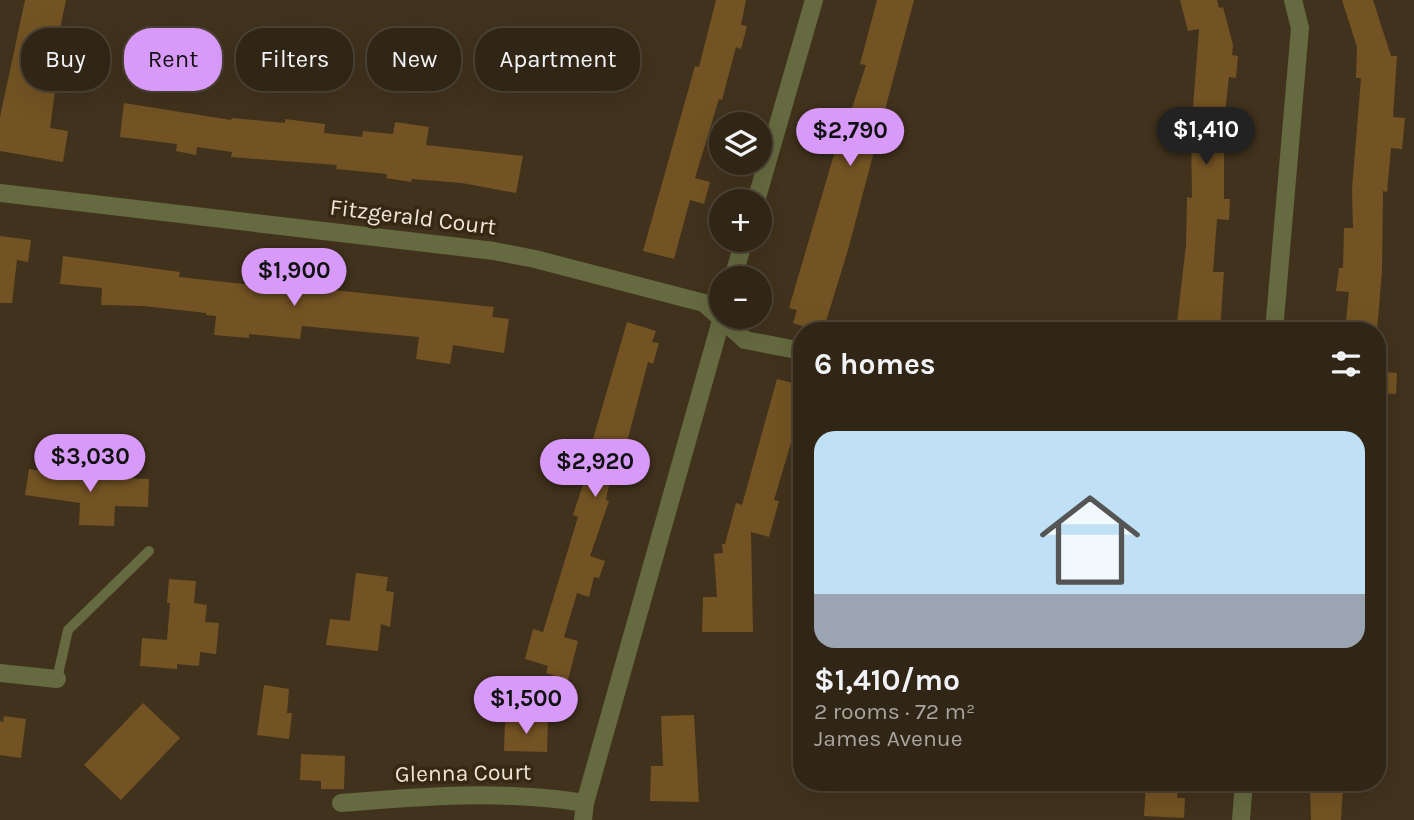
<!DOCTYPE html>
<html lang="en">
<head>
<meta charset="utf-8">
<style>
	body { margin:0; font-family:Karla,sans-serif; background:#3d3223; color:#f1f3f6; height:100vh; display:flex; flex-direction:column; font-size:26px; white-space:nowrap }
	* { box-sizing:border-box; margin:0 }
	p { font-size:23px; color:#a8a5a1 }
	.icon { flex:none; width:38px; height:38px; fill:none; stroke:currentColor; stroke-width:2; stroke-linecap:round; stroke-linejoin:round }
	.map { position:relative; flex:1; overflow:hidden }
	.panel { position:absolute; left:793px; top:322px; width:593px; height:469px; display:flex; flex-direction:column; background:#312616; border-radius:28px; box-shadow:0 7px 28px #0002,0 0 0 2px #4c4335 }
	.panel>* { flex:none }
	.top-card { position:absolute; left:21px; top:28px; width:665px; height:63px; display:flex; gap:14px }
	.buttons { position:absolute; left:709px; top:112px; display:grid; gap:14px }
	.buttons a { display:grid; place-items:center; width:63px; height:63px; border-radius:50%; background:#312616; box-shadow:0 7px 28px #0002,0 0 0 2px #4c4335; font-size:35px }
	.price { position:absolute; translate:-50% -60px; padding:0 16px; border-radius:24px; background:#d89af8; color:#111; font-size:23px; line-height:46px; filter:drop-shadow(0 2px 4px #0008) }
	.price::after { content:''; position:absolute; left:50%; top:42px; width:21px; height:16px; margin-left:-10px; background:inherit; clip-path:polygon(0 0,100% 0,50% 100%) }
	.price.active { background:#222; color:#fff }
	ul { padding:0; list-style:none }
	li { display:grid; align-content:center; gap:14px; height:371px; padding:0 21px }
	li+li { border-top:2px solid #4c4335 }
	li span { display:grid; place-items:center; height:217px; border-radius:21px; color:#555 }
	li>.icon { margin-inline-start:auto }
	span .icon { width:126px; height:126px; fill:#fffc; stroke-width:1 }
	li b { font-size:30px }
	h2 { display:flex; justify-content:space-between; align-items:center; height:84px; padding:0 21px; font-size:30px }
	.pill { padding:0 24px; border-radius:28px; background:#312616; box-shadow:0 7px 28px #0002,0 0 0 2px #4c4335; font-size:24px; line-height:63px }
	.pill.active { background:#d89af8; color:#111 }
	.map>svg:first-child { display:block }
	.building { fill:#735323 }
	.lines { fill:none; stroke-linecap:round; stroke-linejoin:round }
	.lane { stroke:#656a40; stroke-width:10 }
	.street { stroke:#656a40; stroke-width:18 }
	.labels { text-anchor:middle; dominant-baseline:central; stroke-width:7; stroke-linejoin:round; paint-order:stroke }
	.street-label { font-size:23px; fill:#eee5d8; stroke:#362813 }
</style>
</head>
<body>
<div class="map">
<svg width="1414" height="820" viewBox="0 0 1414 820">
	<rect width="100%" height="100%" fill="#41321d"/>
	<path class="building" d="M25,0h41l-10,48 9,1 -3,20 8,1 -3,22 -12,-1 -5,37 18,3 -5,31 -63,-11v-34z
		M716,0h30l-5,25 6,1 -6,23 -5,-2 -14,53 -3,-1 -24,79 15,4 -6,22 -14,-4 -16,59 -31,-8 52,-185 4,1z
		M877,0h37l-66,250 -25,81h-5l-25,-8 4,-13 -8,-2 48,-164 3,1 26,-80 -6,-1z
		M1180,0h37l2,8 4,-1 10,38 -1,10 6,1 -2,22 -7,-1 -5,45v77h6l-1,21 -12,-1 -4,53h11l-4,59h-44l10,-86 1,-48 5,1 -1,-64 8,-105 -11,2z
		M1342,0h31l18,56h6l-4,61 12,1 -3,31 -11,-1 -4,44 -4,-1 -1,80 -5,60h-32l4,-39 -13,-1 3,-23h4l1,-40h9l-1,-39 9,-111h-5l1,-31z
		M124,103l107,17 1,-2 53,5v-4l40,5 -1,9 38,4 1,-6 30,3 2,-12 34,5 -3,18 97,11 -7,37 -54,-10 -50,-4 -1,3 -25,-4 1,-4 -51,-5 1,-4 -106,-8 1,-5 -35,-5 -1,8 -20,-4 1,-7 -57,-7z
		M0,236l31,4 -3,22 -11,-2 -5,43h-12z
		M63,256l117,16 -1,5 104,11v-7l23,2 -1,4 189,20 -2,10 17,2 -5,34 -51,-8 -3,19 -34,-5 3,-22 -117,-11 -2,13 -51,-5v4l-35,-3 2,-19 -10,-1v-2l-63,-7 -42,-1 1,-17 -42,-4z
		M627,322l29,9 -4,11 7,1 -6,21 -5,-2 -25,95 -5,-1 -10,33 -2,11 3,1 -19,55 15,5 -6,17 -5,-1 -5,20 -12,-4 -13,44 14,4 -10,39 -22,-7 2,-7 -23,-7 8,-30 10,3 35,-115 -5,-2 19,-58 -4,-1z
		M1377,371l20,2 -1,21 -19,-1z
		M777,379l25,6v21l-28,94 5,1 -10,36 -18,-5 2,100h-51l1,-35h14l-3,-43 9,-1 -1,-9h3l11,-41 6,2z
		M29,469l24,4 -1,2 97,4 -1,28 -33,-1 -1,20 -35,-1 1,-22 -55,-8z
		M356,573l32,4 -2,14 8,1 -4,35 -9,-3 -3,27 -52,-6 4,-26 20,2z
		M169,579l27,2 -2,22 13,2 -2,17 14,1 -3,31 -16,-2 -1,14 -22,-2v5l-37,-3 2,-28 25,2 3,-37h-3z
		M264,685l25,4 -2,24h5l-3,26 -32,-4z
		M143,703l37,35 -59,62 -37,-35z
		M694,715l5,87 -49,-1 1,-35h12l-2,-50z
		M4,716l22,3 -5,39 -21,-3v-34l3,1z
		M505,721h43l-1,31 -43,-1z
		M301,754l44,2 -1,33h-23v-8l-21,-1z
		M1146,782l32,2 -1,14h8l-1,20 -40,-2z
		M1310,786l33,2 -2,32h-30z"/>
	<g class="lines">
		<path class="lane" d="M57,679l11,-49 81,-79"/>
		<path class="street" d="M0,193l494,58 41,8 169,44 41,37 57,11
			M756,201l58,-201
			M733,278l11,-38
			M1274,331l26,-303 -7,-28
			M0,673l57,6
			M341,803c84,-7 161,-13 244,0
			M583,820l2,-17 137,-486
			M1241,820l3,-38"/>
	</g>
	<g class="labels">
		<g class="street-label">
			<text transform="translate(413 217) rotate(7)">Fitzgerald Court</text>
			<text transform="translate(463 773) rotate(-1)">Glenna Court</text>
		</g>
	</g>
</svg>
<div class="buttons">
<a><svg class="icon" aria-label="layers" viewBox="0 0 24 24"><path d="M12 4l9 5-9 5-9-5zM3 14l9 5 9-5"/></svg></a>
<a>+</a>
<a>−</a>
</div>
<b class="price active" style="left:1206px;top:167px">$1,410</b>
<b class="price" style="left:850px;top:168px">$2,790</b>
<b class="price" style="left:294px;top:308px">$1,900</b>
<b class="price" style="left:90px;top:494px">$3,030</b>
<b class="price" style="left:595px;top:499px">$2,920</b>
<b class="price" style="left:526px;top:736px">$1,500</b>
<div class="top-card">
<a class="pill">Buy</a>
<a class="pill active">Rent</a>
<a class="pill">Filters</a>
<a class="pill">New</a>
<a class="pill">Apartment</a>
</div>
<section class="panel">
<h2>6 homes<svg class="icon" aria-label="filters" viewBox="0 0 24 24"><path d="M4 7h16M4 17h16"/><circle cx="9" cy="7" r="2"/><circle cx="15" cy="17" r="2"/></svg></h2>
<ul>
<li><span style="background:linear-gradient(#bfe0f5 75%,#9aa5b1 0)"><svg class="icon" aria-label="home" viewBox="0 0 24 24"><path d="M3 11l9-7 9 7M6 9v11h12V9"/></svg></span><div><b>$1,410/mo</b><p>2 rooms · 72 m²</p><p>James Avenue</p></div></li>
</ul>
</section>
</div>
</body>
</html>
